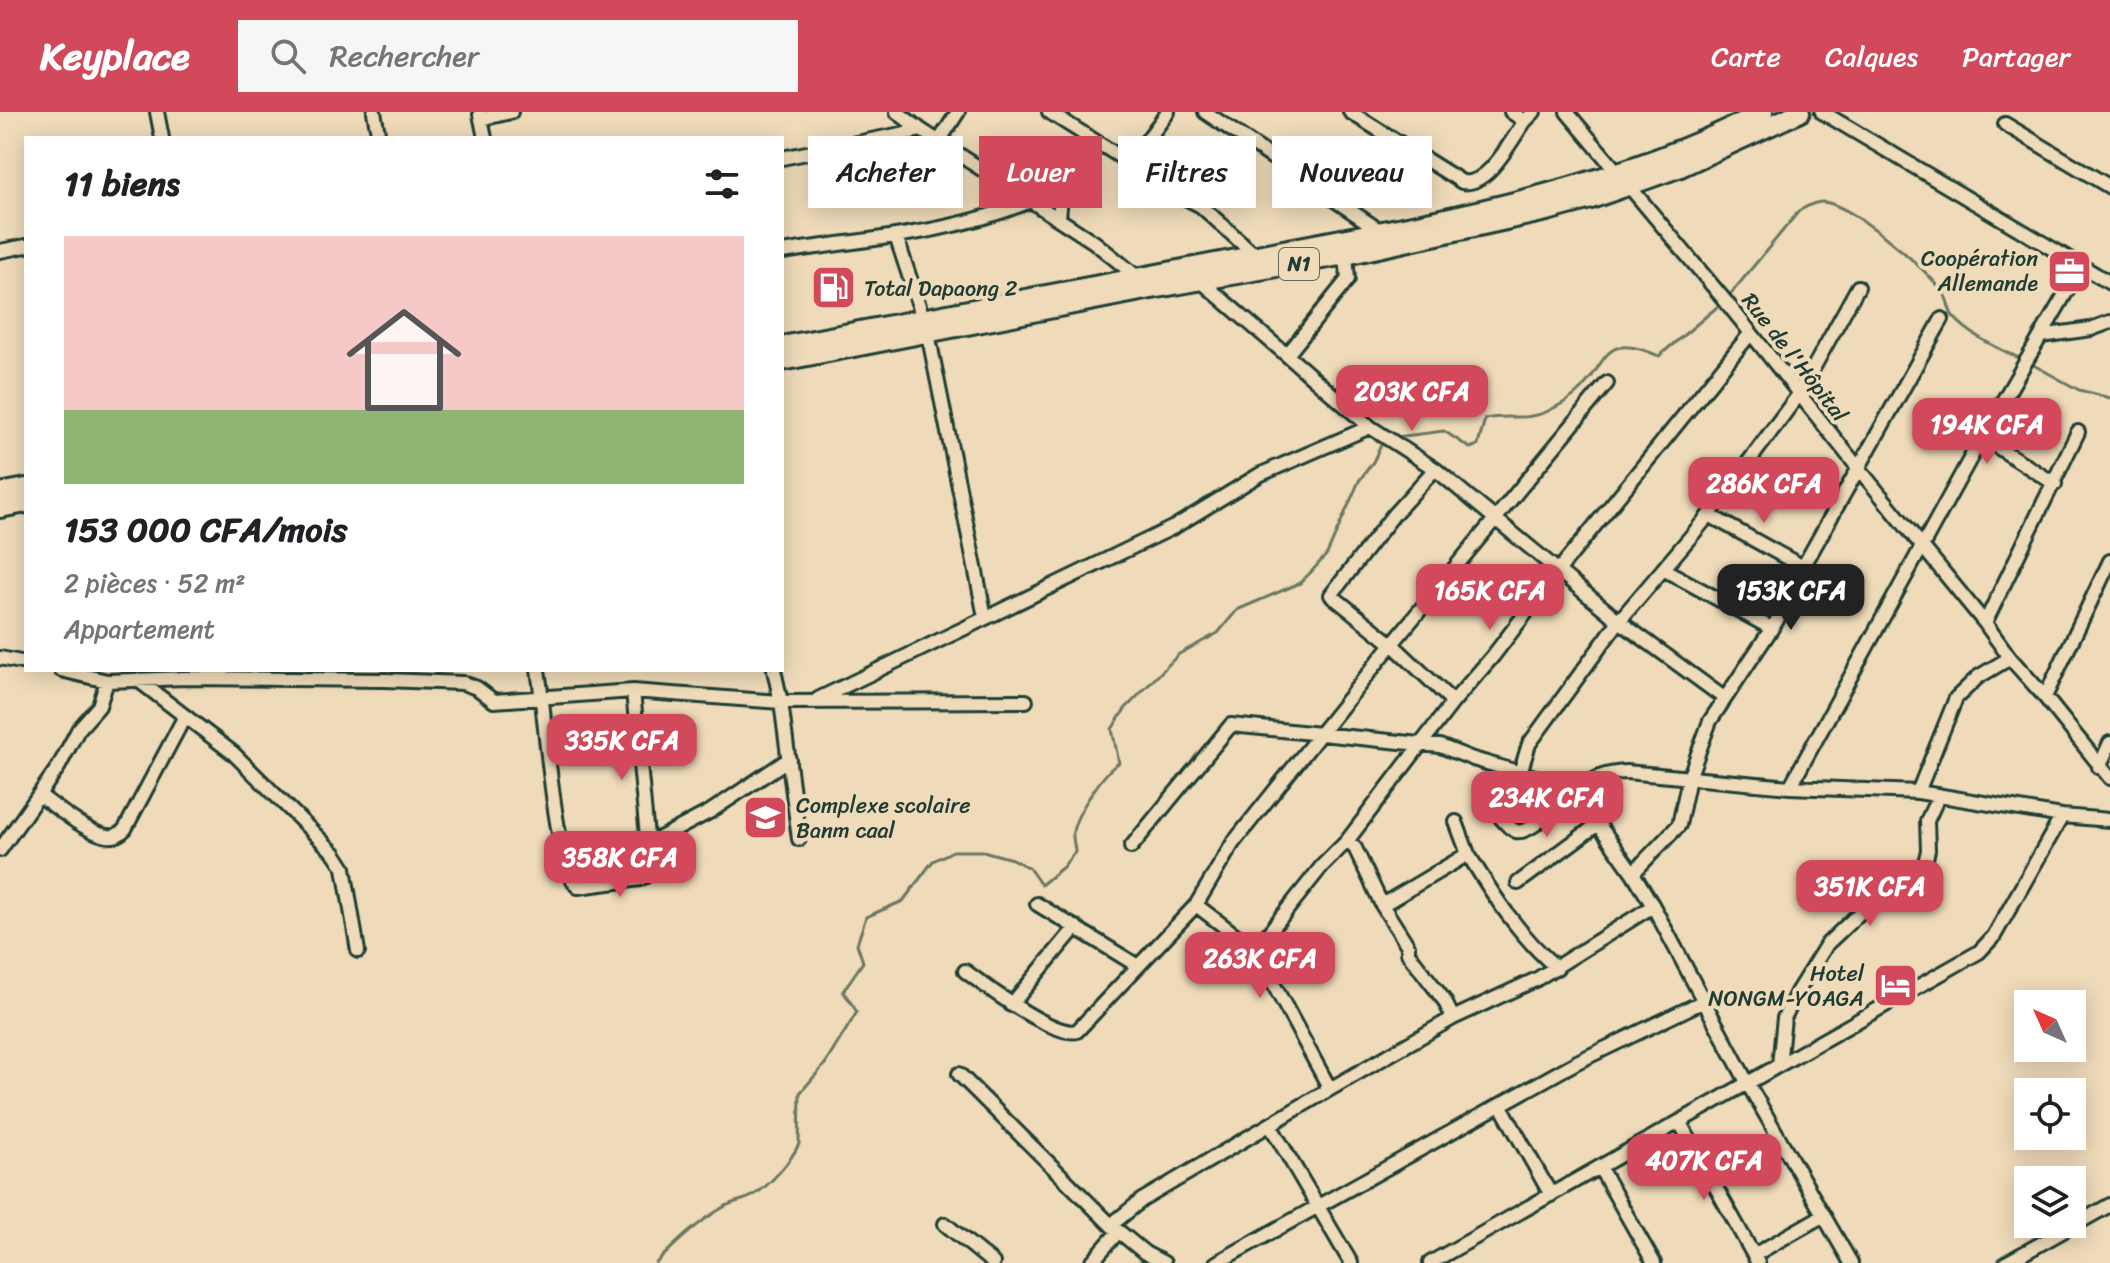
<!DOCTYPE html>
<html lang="fr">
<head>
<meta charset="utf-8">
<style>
	body { margin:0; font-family:Sriracha,sans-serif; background:#f6f6f6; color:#202124; height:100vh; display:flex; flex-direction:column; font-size:30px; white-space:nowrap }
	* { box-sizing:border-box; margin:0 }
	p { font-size:26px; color:#757577 }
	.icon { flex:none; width:44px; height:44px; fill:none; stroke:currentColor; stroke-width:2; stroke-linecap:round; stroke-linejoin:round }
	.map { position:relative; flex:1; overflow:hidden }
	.sheet { position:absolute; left:24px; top:24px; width:760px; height:536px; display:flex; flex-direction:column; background:#fff; border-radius:0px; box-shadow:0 4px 20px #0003 }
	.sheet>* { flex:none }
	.banner { position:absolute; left:808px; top:24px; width:760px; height:72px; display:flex; gap:16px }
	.needle { width:52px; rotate:315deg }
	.controls { position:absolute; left:2014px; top:878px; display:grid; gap:16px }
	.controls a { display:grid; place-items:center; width:72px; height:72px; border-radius:0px; background:#fff; box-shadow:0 4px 20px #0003; font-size:40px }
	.price { position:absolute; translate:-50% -68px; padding:0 18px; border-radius:16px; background:#d1495b; color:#fff; font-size:26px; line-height:52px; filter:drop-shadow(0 2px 4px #0008) }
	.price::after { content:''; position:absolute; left:50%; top:48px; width:24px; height:18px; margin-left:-12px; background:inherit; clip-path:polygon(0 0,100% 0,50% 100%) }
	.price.selected { background:#222; color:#fff }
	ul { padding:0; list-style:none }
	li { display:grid; align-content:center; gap:16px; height:424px; padding:0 40px }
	li span { display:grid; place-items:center; height:248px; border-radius:0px; color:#555 }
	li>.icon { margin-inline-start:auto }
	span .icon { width:144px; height:144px; fill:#fffc; stroke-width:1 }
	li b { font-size:34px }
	h2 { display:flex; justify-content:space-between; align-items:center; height:96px; padding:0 40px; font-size:34px }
	.chip { padding:0 28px; border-radius:0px; background:#fff; box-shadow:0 4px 20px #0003; font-size:28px; line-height:72px }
	.chip.selected { background:#d1495b; color:#fff }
	header { display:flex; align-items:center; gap:48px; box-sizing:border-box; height:112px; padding:0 40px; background:#d1495b; color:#fff }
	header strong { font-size:38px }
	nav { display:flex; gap:44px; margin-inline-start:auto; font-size:28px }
	.search { width:560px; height:72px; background:#f6f6f6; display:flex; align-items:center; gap:20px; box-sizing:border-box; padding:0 28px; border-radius:0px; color:#757577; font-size:30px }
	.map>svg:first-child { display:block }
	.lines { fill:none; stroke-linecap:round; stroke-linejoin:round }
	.stream { stroke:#6b7764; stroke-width:3 }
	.minor-casing { stroke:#1f3d34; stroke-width:18 }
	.highway-casing { stroke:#1f3d34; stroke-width:24 }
	.minor { stroke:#efdbb9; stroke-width:12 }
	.highway { stroke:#efdbb9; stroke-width:18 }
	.labels { text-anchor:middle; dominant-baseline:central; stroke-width:8; stroke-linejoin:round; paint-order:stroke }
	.shield { fill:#efdbb9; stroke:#5d6c5c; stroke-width:2 }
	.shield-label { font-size:20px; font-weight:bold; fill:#1f3d34 }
	.poi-label { font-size:22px; fill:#1f3d34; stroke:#efdbb9; text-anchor:end }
	.street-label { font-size:22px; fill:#1f3d34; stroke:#efdbb9 }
</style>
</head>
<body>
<header>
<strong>Keyplace</strong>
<div class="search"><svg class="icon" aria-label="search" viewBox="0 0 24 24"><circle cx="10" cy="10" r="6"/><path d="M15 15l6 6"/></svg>Rechercher</div>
<nav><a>Carte</a><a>Calques</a><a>Partager</a></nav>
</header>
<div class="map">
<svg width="2110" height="1151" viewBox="0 0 2110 1151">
	<rect width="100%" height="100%" fill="#efdbb9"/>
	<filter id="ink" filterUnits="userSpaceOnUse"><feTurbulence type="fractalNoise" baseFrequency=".0125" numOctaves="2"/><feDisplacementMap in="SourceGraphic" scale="16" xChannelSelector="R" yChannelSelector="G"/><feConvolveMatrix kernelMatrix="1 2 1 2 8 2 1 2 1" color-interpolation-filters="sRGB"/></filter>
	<g filter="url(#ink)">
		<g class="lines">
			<path class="stream" d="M1729,184l70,-85c7,-4 14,-9 23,-9 27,0 107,68 122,92 5,7 4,16 9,22 17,20 45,32 68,43
				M2028,250l51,28 31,8
				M1396,325l48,-6 26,17 8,-3 7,-26c20,-5 41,2 61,-7 10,-5 23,-11 31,-19 33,-30 23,-63 82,-37l64,-54
				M656,1151c20,-20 43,-42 68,-56 9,-6 21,-6 30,-12 16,-10 37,-34 45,-51l1,-51 25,-29 32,-52 -14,-21 20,-29 -6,-18 9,-27 37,-16 30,-40 20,-10h30l29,8 17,9 12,17 22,-18 12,-15c0,-6 -3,-14 -2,-20 2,-17 32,-62 46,-69l-7,-34 13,-20 54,-55 39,-21 19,-23 63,-27 12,-12 15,-17 32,-73 14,-19 11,-23"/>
			<defs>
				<path id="minor" d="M157,0l5,26
					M374,0l5,26
					M897,0l24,18 173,112 47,38
					M1049,0l81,51 30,22 41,21 54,49
					M1205,0l177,120
					M1350,0l112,70c26,5 49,-42 63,-61
					M1511,0l14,9 9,-9
					M1567,0l160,191 132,166 126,154 25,35 35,39 65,81
					M1822,0l288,171
					M480,2l5,24
					M481,7l30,-7
					M2005,12l105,63
					M939,29l19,-29
					M782,46l139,-28
					M1130,51l38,-51
					M1020,83l43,-26 24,-32
					M1059,107l4,-50
					M896,124l32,97 57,284
					M0,139l26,-5
					M782,140c83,-13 170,-18 248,-51
					M1202,170l168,145 65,42 184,152 105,77
					M2041,224l50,-7 19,-7
					M1287,243l61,-76 -2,-24
					M1982,325l73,47
					M1435,357l-41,45 -63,81 61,49 61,58
					M1709,403l94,52
					M1663,457l108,59
					M1985,511l93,-191
					M0,546l26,5
					M61,558l46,11 78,-3 200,2 78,3 14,5 17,13 139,-10 148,11 245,-1
					M538,558c7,39 16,198 40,217l62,-8 7,-4 3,-7 -17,-177
					M774,558l7,32 18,137
					M138,568l95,73 102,101 9,14 14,83
					M2045,585l65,-136
					M818,587l356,-172 85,-52 111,-48
					M2099,655l11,-24
					M1520,661l9,-29 90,-123 90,-106 90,-121 59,-107
					M1790,675l192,-350 100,-172
					M1918,680l38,-94 22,-21 32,-19
					M1577,682l56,79 20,33 95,178 103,179
					M39,683c16,11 56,45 75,41 4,-1 8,-4 11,-7l60,-113
					M1501,706c4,5 9,11 15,13 14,4 43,-27 51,-37
					M1347,729l8,7 27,57 26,41v7l36,47 9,18
					M647,733l64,-34 78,-52
					M1131,735l100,-122 209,21 33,13 65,19 29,16h10c14,-16 28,-21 49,-22l164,15 128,5 144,24 48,4
					M0,738l59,-84 19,-36 21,-24 8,-25
					M1468,742c25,41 52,83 89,114
					M1633,761l46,-48 10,-47 21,-57 66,-99 27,-55 139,-248
					M1518,771l80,-59
					M1037,792l101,62
					M1196,793l59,45 75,139
					M1382,793l86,-51 -12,-32
					M1255,838l67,-84 25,-25 106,-139 40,-46 65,-85 192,-237
					M965,859c20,15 90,67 112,60l119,-126 37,-62 159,-199 215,-261
					M1011,893l65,-78
					M1779,953l5,-47 13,-26 30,-48 39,-37 59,-44 3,-13 -1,-29 12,-26
					M959,962l152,151 34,28 19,10
					M1501,994l50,89
					M1680,1011l78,140
					M1270,1013l81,138
					M1600,1056l54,95
					M945,1112l48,39
					M1111,1113l31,-25 188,-111 123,-71 84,-39 116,-73
					M1754,1143l70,-40
					M1091,1151l27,-31
					M1216,1151l361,-201 127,-61
					M1430,1151l549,-311 15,-16 68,-120
					M2006,1151l104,-58"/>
				<path id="highway" d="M782,234c157,-31 313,-60 470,-90 173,-33 353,-62 511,-144
					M782,249l364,-71 200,-35 201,-44 44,-12 87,-31 122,-56
					M0,381l26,-5
					M0,396l26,-5"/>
			</defs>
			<use href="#minor" class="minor-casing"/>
			<use href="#highway" class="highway-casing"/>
			<use href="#minor" class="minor"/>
			<use href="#highway" class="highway"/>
		</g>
	</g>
	<defs>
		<symbol id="office-square" viewBox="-11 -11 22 22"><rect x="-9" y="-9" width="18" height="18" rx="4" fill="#d1495b" stroke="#efdbb9"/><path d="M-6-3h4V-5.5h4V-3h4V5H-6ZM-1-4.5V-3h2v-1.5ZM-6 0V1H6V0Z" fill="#fff"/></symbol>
		<symbol id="fuel-square" viewBox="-11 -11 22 22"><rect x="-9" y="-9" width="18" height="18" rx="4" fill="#d1495b" stroke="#efdbb9"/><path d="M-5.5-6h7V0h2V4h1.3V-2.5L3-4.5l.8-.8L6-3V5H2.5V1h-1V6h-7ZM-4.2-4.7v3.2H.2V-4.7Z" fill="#fff"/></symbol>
		<symbol id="school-square" viewBox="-11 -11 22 22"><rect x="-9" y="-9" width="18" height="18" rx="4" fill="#d1495b" stroke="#efdbb9"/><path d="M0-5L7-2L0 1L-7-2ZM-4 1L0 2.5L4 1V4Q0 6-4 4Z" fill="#fff"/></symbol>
		<symbol id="hotel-square" viewBox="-11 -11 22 22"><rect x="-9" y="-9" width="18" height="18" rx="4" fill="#d1495b" stroke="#efdbb9"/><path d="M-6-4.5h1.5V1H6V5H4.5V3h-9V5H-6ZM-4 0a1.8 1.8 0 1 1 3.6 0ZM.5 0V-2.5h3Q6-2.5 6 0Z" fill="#fff"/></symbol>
	</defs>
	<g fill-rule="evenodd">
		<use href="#office-square" x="2044" y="134" width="51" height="51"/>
		<use href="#fuel-square" x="808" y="150" width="51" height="51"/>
		<use href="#school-square" x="740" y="680" width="51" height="51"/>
		<use href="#hotel-square" x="1870" y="848" width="51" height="51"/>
	</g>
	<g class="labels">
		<rect class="shield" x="1279" y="136" width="40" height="32" rx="6"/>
		<g class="shield-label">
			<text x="1299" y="152">N1</text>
		</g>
		<g class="poi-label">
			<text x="2038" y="146">Coopération<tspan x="2038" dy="25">Allemande</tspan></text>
			<text x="864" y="176" text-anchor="start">Total Dapaong 2</text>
			<text x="796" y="693" text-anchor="start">Complexe scolaire<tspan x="796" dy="25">Banm caal</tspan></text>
			<text x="1864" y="861">Hotel<tspan x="1864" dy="25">NONGM-YOAGA</tspan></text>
		</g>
		<g class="street-label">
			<text transform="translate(1795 245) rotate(52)">Rue de l'Hôpital</text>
		</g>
	</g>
</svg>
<div class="controls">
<a><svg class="needle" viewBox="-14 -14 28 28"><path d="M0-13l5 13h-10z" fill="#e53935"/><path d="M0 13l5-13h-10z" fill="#757577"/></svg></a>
<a><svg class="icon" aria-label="locate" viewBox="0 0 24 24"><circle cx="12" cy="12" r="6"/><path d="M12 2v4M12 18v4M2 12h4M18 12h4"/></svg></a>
<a><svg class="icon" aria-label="layers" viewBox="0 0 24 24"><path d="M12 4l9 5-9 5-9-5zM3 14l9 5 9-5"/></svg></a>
</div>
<b class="price" style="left:1412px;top:321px">203K CFA</b>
<b class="price" style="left:1987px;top:354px">194K CFA</b>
<b class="price" style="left:1764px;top:413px">286K CFA</b>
<b class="price" style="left:1490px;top:520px">165K CFA</b>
<b class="price selected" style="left:1791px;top:520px">153K CFA</b>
<b class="price" style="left:622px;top:670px">335K CFA</b>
<b class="price" style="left:1547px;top:727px">234K CFA</b>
<b class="price" style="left:620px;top:787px">358K CFA</b>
<b class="price" style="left:1870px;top:816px">351K CFA</b>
<b class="price" style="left:1260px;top:888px">263K CFA</b>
<b class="price" style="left:1704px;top:1090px">407K CFA</b>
<div class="banner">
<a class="chip">Acheter</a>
<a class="chip selected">Louer</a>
<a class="chip">Filtres</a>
<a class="chip">Nouveau</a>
</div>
<section class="sheet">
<h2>11 biens<svg class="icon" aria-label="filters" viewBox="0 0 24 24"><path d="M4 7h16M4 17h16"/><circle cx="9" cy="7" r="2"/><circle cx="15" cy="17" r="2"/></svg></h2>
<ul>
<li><span style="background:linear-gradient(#f6c9c9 70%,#8fb573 0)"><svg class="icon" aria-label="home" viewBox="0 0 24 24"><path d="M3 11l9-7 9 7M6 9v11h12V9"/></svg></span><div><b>153 000 CFA/mois</b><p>2 pièces · 52 m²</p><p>Appartement</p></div></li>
</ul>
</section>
</div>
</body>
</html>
